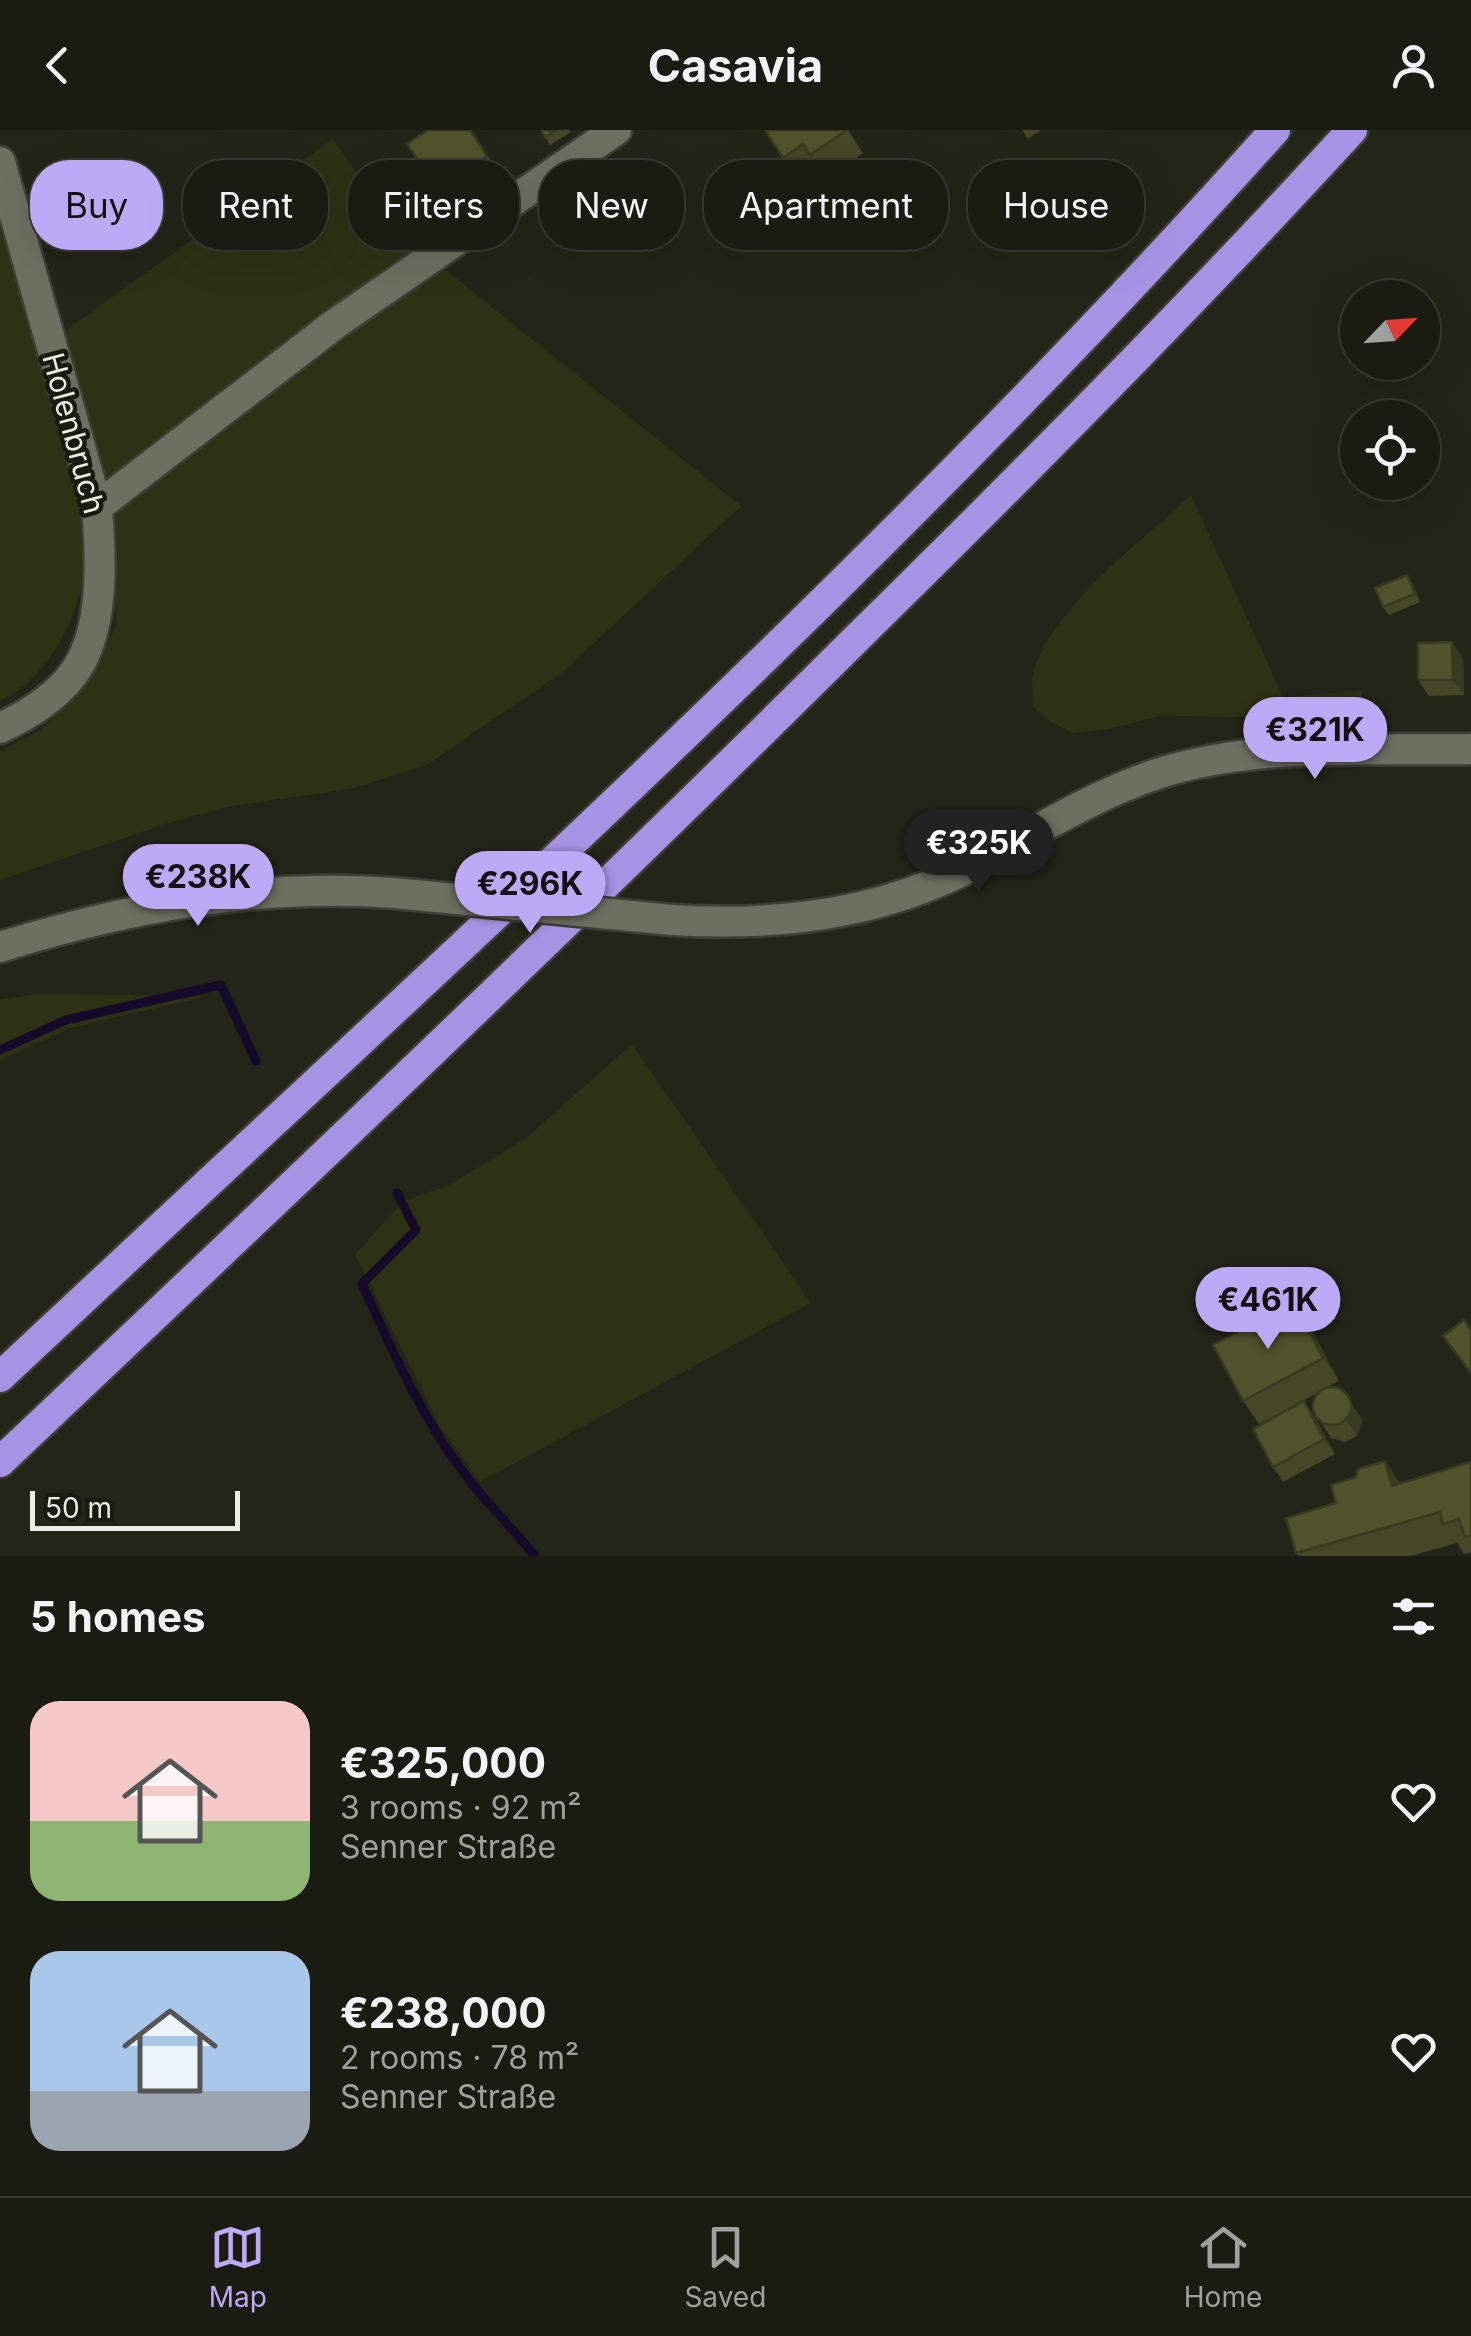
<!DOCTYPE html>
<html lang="en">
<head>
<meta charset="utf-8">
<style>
	body { margin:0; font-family:Inter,sans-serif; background:#272920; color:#f1f3f6; height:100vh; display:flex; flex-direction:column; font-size:38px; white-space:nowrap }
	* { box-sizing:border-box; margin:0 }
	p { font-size:32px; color:#9fa19f }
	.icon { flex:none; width:55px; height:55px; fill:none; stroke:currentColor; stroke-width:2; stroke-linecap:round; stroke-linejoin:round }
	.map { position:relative; height:1426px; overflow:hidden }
	.side { display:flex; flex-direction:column; background:#1a1c12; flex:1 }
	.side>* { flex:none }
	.banner { position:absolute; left:30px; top:30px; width:1412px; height:90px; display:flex; gap:20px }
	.needle { width:65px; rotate:65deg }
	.tools { position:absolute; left:1340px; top:150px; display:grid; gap:20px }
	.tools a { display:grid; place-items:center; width:100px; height:100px; border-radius:50%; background:#1a1c12; box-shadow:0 10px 40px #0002,0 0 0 2px #383a32; font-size:50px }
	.scale { position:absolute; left:30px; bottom:25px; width:210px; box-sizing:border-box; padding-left:10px; border:5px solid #ecede5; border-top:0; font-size:28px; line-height:35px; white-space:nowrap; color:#ecede5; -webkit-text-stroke:8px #191b0f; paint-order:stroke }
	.price { position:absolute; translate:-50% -85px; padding:0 22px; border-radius:35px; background:#bbaaf6; color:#111; font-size:32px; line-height:65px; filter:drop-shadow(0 2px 5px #0008) }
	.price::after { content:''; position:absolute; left:50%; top:60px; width:30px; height:22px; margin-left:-15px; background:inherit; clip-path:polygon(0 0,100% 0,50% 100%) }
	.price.current { background:#222; color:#fff }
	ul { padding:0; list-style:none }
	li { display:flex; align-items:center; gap:30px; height:250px; padding:0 30px }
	li span { display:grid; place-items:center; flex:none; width:280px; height:200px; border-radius:30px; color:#555 }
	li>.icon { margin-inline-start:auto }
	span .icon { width:120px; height:120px; fill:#fffc; stroke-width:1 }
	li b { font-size:42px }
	h2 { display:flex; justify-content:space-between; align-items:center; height:120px; padding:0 30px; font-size:42px }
	.pill { padding:0 35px; border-radius:40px; background:#1a1c12; box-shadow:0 10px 40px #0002,0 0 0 2px #383a32; font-size:35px; line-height:90px }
	.pill.current { background:#bbaaf6; color:#111 }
	header { display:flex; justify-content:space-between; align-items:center; height:130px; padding:0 30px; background:#1a1c12; font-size:45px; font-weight:700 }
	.tab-bar { display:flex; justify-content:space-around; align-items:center; height:140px; border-top:2px solid #383a32; background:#1a1c12; font-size:28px; color:#9fa19f }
	.tab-bar a { display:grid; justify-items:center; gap:5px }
	.tab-bar .current { color:#bbaaf6 }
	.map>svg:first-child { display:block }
	.green { fill:#2e3214 }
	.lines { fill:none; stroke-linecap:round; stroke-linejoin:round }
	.stream { stroke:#140a29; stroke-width:9 }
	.minor-casing { stroke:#3d3f36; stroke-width:35 }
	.highway-casing { stroke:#3d3f36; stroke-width:35 }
	.minor { stroke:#6d7061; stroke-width:30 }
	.highway { stroke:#a693e3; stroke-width:30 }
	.minor-bridge-casing { stroke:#3d3f36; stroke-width:35; stroke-linecap:butt }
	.minor-bridge { stroke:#6d7061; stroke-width:30 }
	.wall { fill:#444826 }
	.shaded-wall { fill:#373b1f }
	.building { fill:#4f542c; stroke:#373b1f; stroke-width:2.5 }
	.labels { text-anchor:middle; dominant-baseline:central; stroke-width:9; stroke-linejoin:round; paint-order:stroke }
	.street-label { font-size:30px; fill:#ecede5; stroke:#191b0f }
</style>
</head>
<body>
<header><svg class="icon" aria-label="back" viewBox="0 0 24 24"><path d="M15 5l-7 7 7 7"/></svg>Casavia<svg class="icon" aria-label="person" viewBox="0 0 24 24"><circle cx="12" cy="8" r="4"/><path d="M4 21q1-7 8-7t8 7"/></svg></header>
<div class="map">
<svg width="1471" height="1426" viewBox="0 0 1471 1426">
	<rect width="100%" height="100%" fill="#232518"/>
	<path class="green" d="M333,9l84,122 -311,230 -44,-158z
		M0,74c27,98 64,206 79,306 3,16 9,37 7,53 -7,52 -36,115 -86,138z
		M438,134l303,242 -177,165 -137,94 -77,24 -112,16 -67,17 -171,58v-129l39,-20 49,-48 28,-57 -7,-120z
		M1191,365l92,202 79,-6 -1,27 -200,-2 -53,13 -36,4 -21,-11 -18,-15c0,-10 -2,-22 0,-31 11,-61 113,-139 158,-181z
		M36,864l172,2 -138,32 -70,32v-60z
		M632,914l179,259 -331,179 -41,-57 -84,-171 49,-53 45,-16 75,-45z"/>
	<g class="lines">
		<path class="stream" d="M0,920l66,-30 155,-35 35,76
			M397,1063l19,37 -54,54c31,68 61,137 107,196 21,26 45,50 66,76"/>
		<defs>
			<path id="minor" d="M0,32l97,345c4,50 8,123 -23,166 -18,24 -48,43 -74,55
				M97,377l238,-183 281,-194
				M672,790c100,6 199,-4 290,-49 66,-34 127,-75 198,-98 99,-31 209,-22 311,-24
				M0,817c130,-40 258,-64 394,-54"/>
			<path id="highway" d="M0,1247c433,-406 879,-804 1275,-1247
				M0,1332c287,-271 573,-542 853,-820 170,-167 338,-336 499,-512"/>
		</defs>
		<use href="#minor" class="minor-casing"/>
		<use href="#highway" class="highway-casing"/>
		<use href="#minor" class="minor"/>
		<use href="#highway" class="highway"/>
		<defs>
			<path id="minor-bridge" d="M394,763l278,27"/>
		</defs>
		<use href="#minor-bridge" class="minor-bridge-casing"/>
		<use href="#minor-bridge" class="minor-bridge"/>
	</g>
	<path class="wall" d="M470,0l28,41 -48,37 -11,-16z
		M541,0h29l1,2 -21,13z
		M765,0h83l15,23 -37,25 -7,-11 -20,14z
		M1022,0h19l-13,9z
		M1407,445l6,8 7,19 -31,13 -6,-8z
		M1463,528l1,37 -35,1 -11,-16z
		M1293,1172l16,23 30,56 -17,9 41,30 -6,16 -12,6 -14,-4 -10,-16 -2,-30 -60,32 -16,-23z
		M1315,1287l20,37 -52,28 -10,-15z
		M1385,1331l15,22 71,-21v90l-7,2 -7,-11 -46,13h-112l-3,-3 60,-76z"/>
	<path class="shaded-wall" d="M1407,445l6,8 7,19 -5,-8z
		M1452,512l11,16 1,37 -11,-15z
		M1293,1172l16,23 30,56 -16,-23z
		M1342,1259l21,31 -6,16 -11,-16z
		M1304,1271l11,16 20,37 -11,-15z
		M1385,1331l21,31 -14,-6z"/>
	<path class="building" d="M428,0h42l17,26 -48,36 -32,-48z
		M541,0h15l-11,7z
		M765,0h82l-37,25 -7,-11 -20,14z
		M1407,445l8,19 -32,13 -8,-19z
		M1452,512l1,38h-35v-37z
		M1293,1172l30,56 -80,43 -30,-56z
		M1464,1190l7,10v43l-28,-37z
		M1313 1276a19 19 0 1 1 38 0a19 19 0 1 1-38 0Z
		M1304,1271l20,38 -51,28 -20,-38z
		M1385,1331l7,25 79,-24v73l-6,2 -6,-18 -16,5 -3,-12 -144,41 -10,-35 50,-15 -5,-18 25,-8 2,-8z"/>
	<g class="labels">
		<g class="street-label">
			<text transform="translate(74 303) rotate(75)">Holenbruch</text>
		</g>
	</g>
</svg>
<div class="tools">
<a><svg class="needle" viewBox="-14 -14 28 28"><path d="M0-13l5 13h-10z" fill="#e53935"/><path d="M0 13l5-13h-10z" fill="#9fa19f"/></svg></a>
<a><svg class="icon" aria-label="locate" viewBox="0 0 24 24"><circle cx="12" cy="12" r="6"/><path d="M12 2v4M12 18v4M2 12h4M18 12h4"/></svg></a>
</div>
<div class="scale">50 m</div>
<b class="price" style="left:1315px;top:652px">€321K</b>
<b class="price current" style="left:979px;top:765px">€325K</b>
<b class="price" style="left:198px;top:799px">€238K</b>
<b class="price" style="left:530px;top:806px">€296K</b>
<b class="price" style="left:1268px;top:1222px">€461K</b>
<div class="banner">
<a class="pill current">Buy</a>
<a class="pill">Rent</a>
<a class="pill">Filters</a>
<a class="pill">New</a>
<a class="pill">Apartment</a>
<a class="pill">House</a>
</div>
</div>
<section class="side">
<h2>5 homes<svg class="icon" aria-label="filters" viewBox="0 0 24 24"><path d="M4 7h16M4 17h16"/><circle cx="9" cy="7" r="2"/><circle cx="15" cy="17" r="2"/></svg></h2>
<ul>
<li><span style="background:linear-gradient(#f6c9c9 60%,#8fb573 0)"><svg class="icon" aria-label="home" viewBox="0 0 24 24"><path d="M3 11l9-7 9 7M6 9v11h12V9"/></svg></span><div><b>€325,000</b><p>3 rooms · 92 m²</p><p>Senner Straße</p></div><svg class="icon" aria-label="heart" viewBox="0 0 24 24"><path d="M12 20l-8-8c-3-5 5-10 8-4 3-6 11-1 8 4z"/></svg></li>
<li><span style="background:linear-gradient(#a9c7e8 70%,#9aa5b1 0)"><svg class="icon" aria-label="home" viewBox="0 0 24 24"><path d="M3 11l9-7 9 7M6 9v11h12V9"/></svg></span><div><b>€238,000</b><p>2 rooms · 78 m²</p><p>Senner Straße</p></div><svg class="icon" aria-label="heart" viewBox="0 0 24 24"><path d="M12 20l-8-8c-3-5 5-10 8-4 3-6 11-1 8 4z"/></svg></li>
</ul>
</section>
<nav class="tab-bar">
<a class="current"><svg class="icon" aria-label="map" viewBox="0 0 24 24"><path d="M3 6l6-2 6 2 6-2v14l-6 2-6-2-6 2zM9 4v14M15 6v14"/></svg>Map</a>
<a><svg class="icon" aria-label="saved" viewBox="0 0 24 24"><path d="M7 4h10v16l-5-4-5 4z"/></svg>Saved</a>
<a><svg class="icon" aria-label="home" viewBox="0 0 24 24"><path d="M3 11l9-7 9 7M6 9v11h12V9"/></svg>Home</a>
</nav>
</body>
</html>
